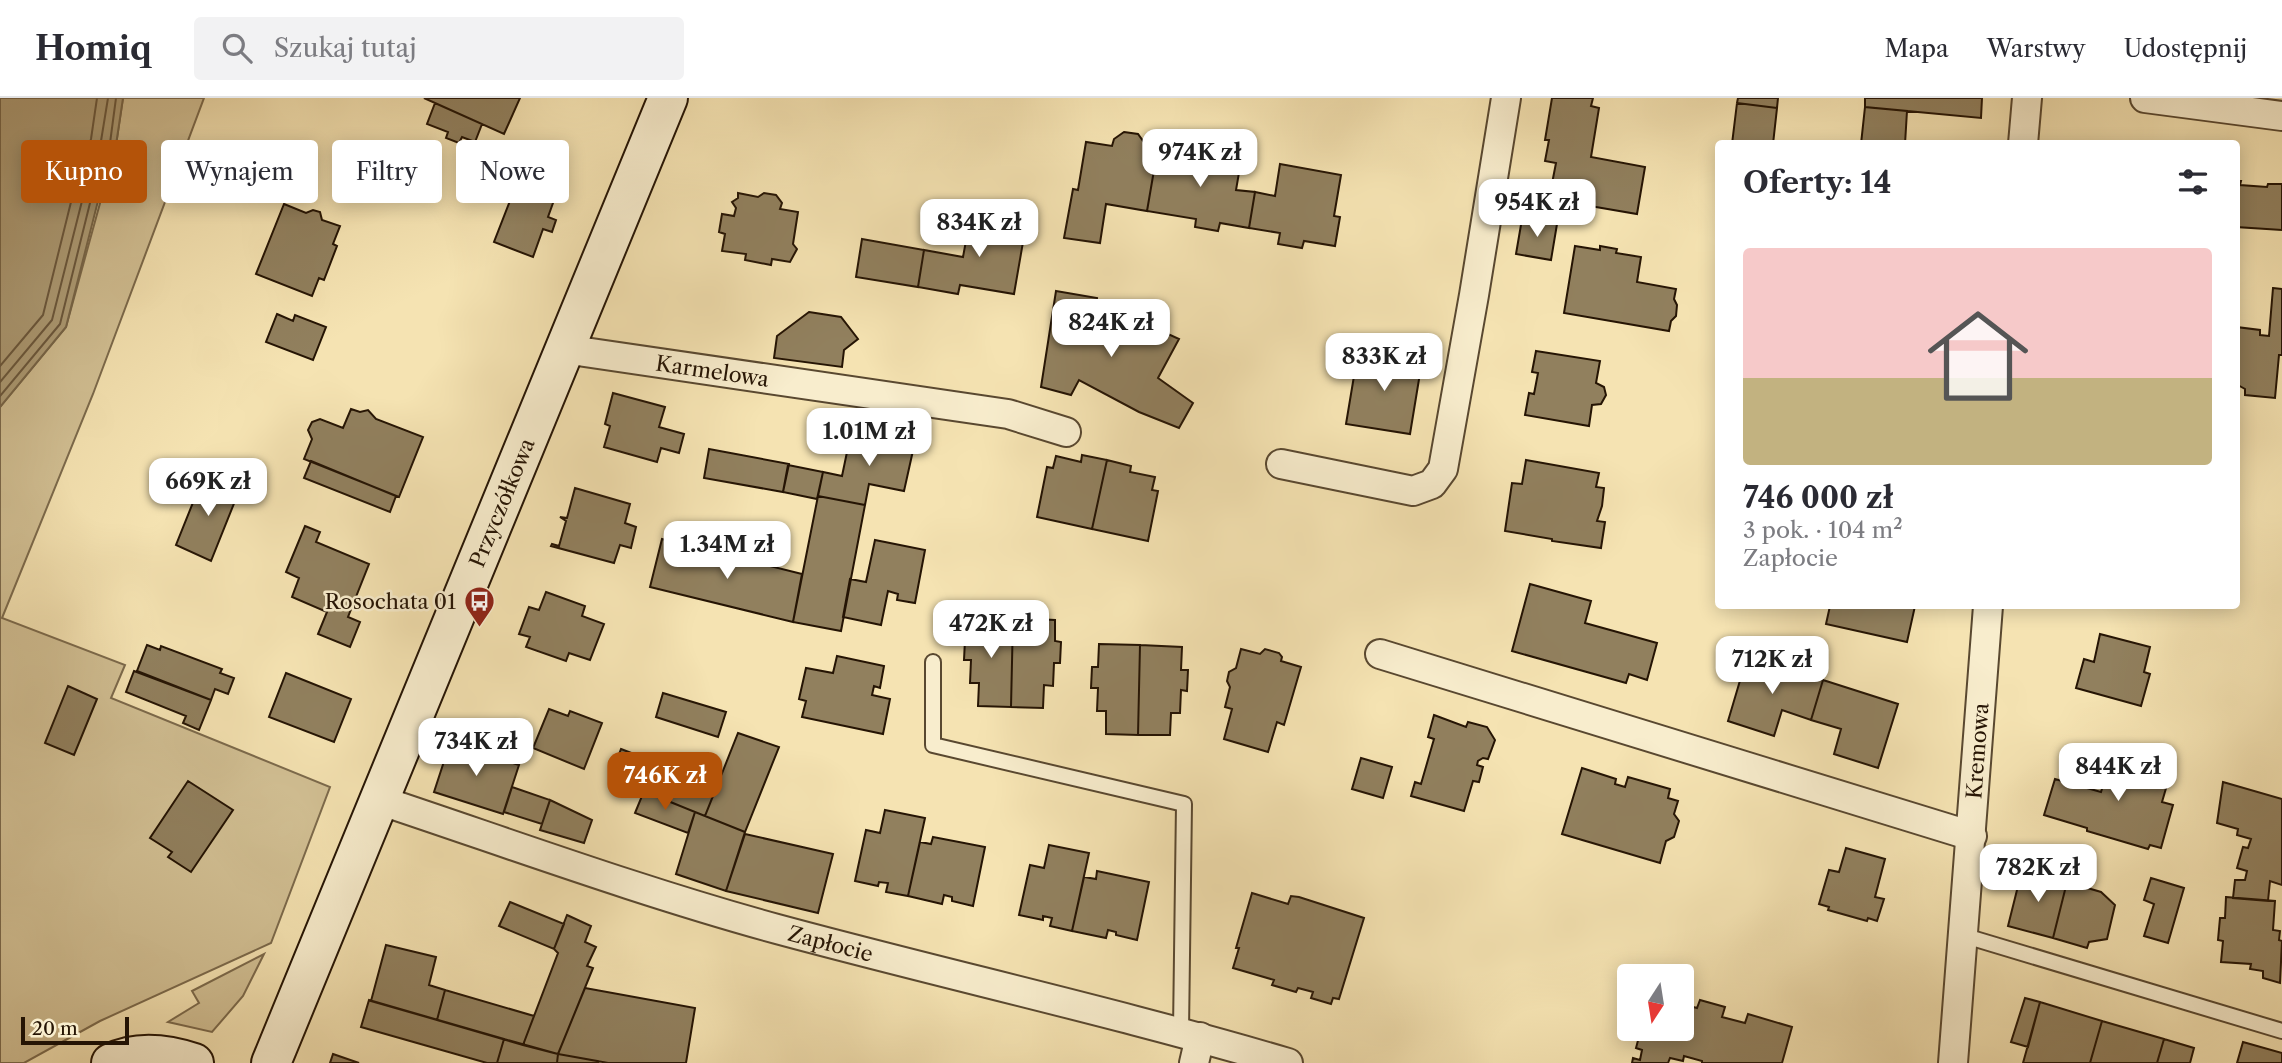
<!DOCTYPE html>
<html lang="pl">
<head>
<meta charset="utf-8">
<style>
	body { margin:0; font-family:"Libre Caslon Text",serif; background:#f2f2f3; color:#2b2b33; height:100vh; display:flex; flex-direction:column; font-size:26px; white-space:nowrap }
	* { box-sizing:border-box; margin:0 }
	p { font-size:23px; color:#7c7c81 }
	.icon { flex:none; width:38px; height:38px; fill:none; stroke:currentColor; stroke-width:2; stroke-linecap:round; stroke-linejoin:round }
	.map { position:relative; flex:1; overflow:hidden }
	.sheet { position:absolute; left:1715px; top:42px; width:525px; height:469px; display:flex; flex-direction:column; background:#fff; border-radius:7px; box-shadow:0 4px 18px #0003 }
	.sheet>* { flex:none }
	.hud { position:absolute; left:21px; top:42px; width:665px; height:63px; display:flex; gap:14px }
	.needle { width:46px; rotate:192deg }
	.fabs { position:absolute; left:1617px; top:866px; display:grid; gap:14px }
	.fabs a { display:grid; place-items:center; width:77px; height:77px; border-radius:7px; background:#fff; box-shadow:0 4px 18px #0003; font-size:35px }
	.scale { position:absolute; left:21px; bottom:18px; width:108px; box-sizing:border-box; padding-left:7px; border:4px solid #251404; border-top:0; font-size:19px; line-height:24px; white-space:nowrap; color:#251404; -webkit-text-stroke:5px #f8edcd; paint-order:stroke }
	.price { position:absolute; translate:-50% -60px; padding:0 16px; border-radius:14px; background:#fff; color:#222; font-size:23px; line-height:46px; filter:drop-shadow(0 2px 4px #0008) }
	.price::after { content:''; position:absolute; left:50%; top:42px; width:21px; height:16px; margin-left:-10px; background:inherit; clip-path:polygon(0 0,100% 0,50% 100%) }
	.price.on { background:#b45309; color:#fff }
	ul { padding:0; list-style:none }
	li { display:grid; align-content:center; gap:14px; height:371px; padding:0 28px }
	li span { display:grid; place-items:center; height:217px; border-radius:7px; color:#555 }
	li>.icon { margin-inline-start:auto }
	span .icon { width:126px; height:126px; fill:#fffc; stroke-width:1 }
	li b { font-size:30px }
	h2 { display:flex; justify-content:space-between; align-items:center; height:84px; padding:0 28px; font-size:30px }
	.tag { padding:0 24px; border-radius:7px; background:#fff; box-shadow:0 4px 18px #0003; font-size:24px; line-height:63px }
	.tag.on { background:#b45309; color:#fff }
	header { display:flex; align-items:center; gap:42px; box-sizing:border-box; height:98px; padding:0 35px; background:#fff; border-bottom:2px solid #e1e1e2 }
	header strong { font-size:33px }
	nav { display:flex; gap:38px; margin-inline-start:auto; font-size:24px }
	.search { width:490px; height:63px; background:#f2f2f3; display:flex; align-items:center; gap:18px; box-sizing:border-box; padding:0 24px; border-radius:7px; color:#7c7c81; font-size:26px }
	.map>svg:first-child { display:block }
	.green { fill:#d2c094; stroke:#7c6a4c; stroke-width:2 }
	.water { fill:#ae9d77; stroke:#776649; stroke-width:2 }
	.lines { fill:none; stroke-linecap:round; stroke-linejoin:round }
	.shore { stroke:#6a583e; stroke-width:2 }
	.building { fill:#91805e; stroke:#251404; stroke-width:2 }
	.lane-casing { stroke:#594830; stroke-width:18 }
	.street-casing { stroke:#594830; stroke-width:32 }
	.secondary-casing { stroke:#251404; stroke-width:42 }
	.lane { stroke:#f8edcd; stroke-width:14 }
	.street { stroke:#f8edcd; stroke-width:28 }
	.secondary { stroke:#f8edcd; stroke-width:38 }
	.labels { text-anchor:middle; dominant-baseline:central; stroke-width:5; stroke-linejoin:round; paint-order:stroke }
	.street-label { font-size:21px; fill:#251404; stroke:#f8edcd }
	.poi-label { font-size:21px; fill:#251404; stroke:#f8edcd; text-anchor:end }
</style>
</head>
<body>
<header>
<strong>Homiq</strong>
<div class="search"><svg class="icon" aria-label="search" viewBox="0 0 24 24"><circle cx="10" cy="10" r="6"/><path d="M15 15l6 6"/></svg>Szukaj tutaj</div>
<nav><a>Mapa</a><a>Warstwy</a><a>Udostępnij</a></nav>
</header>
<div class="map">
<svg width="2282" height="965" viewBox="0 0 2282 965">
	<rect width="100%" height="100%" fill="#f5e3b2"/>
	<filter id="stains"><feTurbulence type="fractalNoise" baseFrequency=".00286" numOctaves="4"/><feColorMatrix values="0 0 0 0 .2 0 0 0 0 .09 0 0 0 0 .02 0 0 0 .5 -.17"/></filter>
	<radialGradient id="worn" r=".72"><stop offset=".6" stop-color="#630" stop-opacity="0"/><stop offset="1" stop-color="#630" stop-opacity=".3"/></radialGradient>
	<path class="green" d="M123,0h81l-111,296 -91,224 123,47 -14,33 219,89 -59,156 -171,78 -76,42h-24v-656l66,-80 50,-182z
		M264,856l-21,42 -31,36 -44,-10 31,-19 -7,-12z"/>
	<path class="water" d="M0,0h123l-7,47 -19,60 -31,122 -66,80z"/>
	<g class="lines">
		<path class="shore" d="M0,268l43,-51 29,-117 19,-59 6,-41
			M0,284l52,-62 30,-119 19,-60 7,-43
			M0,298l60,-72 30,-121 20,-60 6,-45"/>
	</g>
	<path class="building" d="M424,0h96l-16,36z
		M1552,0h41l-2,8 8,2 -8,49 54,10 -8,47 -88,-15 7,-36 -11,-2 4,-21h-4z
		M1738,0h40l-1,10 -40,-5z
		M1865,0h117l-1,20 -116,-11z
		M435,5l47,21 -7,18 -13,-5 -3,6 -13,-5 2,-6 -21,-8z
		M1737,5l40,5 -4,36h-41z
		M1865,9l42,4 -2,33h-44z
		M1124,34l14,2 8,11 12,2 -11,64 -41,-7 -6,39 -36,-5 9,-49 5,1 8,-48 26,4 2,-7z
		M1199,48l16,3 7,9 19,3 -5,29 19,2 -6,36 -29,-5 -2,8 -23,-4 1,-8 -49,-8 11,-64 31,6z
		M1280,66l61,11 -7,41 6,1 -5,29 -31,-5 -2,7 -24,-4 2,-11 -31,-5 6,-36 20,4z
		M520,77l38,14 -10,28 8,3 -4,12 -9,-3 -10,28 -39,-15z
		M2238,83h3l-1,4 27,2 1,-3h14v46l-46,-3z
		M738,95l20,4 6,-4 12,2 6,8 -2,6 18,3 -5,32 4,5 -7,13 -18,-3 -1,6 -26,-5 1,-6 -24,-3 3,-17 -6,-2 3,-18 12,2 2,-8 -4,-6 6,-4z
		M284,106l22,9 7,-3 7,2 2,8 18,6 -7,18 4,2 -13,34 -5,-2 -7,18 -56,-22z
		M1000,116l27,5 -13,75 -54,-9 -2,9 -40,-7 6,-37 39,7 7,-38 28,5z
		M1522,121l35,5 -6,36 -35,-6z
		M862,141l62,11 -6,37 -62,-10z
		M1575,148l25,4v-4l17,3 -1,4 25,4 -4,25 39,7 -2,10 3,6 -1,11 -5,5 -2,10 -105,-18z
		M2273,190l9,1v66h-3l-4,43 -30,-3v-6l-9,-5v-57l24,3v5l9,1z
		M1056,193l41,7 -2,15 15,8 5,-9 9,-2 14,8 3,8 -3,6 16,9 3,-6 9,-2 13,6 -21,39 35,25 -14,25 -40,-16 -60,-32 -8,15 -30,-8z
		M809,214l32,5 17,22 -14,11 -2,17 -68,-9 3,-22z
		M277,216l16,7 2,-6 31,12 -13,33 -47,-18z
		M1536,253l64,10 -4,22 8,4 2,8 -5,9 -9,1 -3,21 -64,-11 4,-22 5,1 4,-21 -6,-1z
		M1358,254l64,9 -12,73 -64,-10z
		M613,295l52,14 -6,20 25,7 -5,19 -18,-5 -4,14 -53,-15 6,-21 -5,-2z
		M351,311l9,3 8,-2 8,9 47,18 -24,60 -95,-38 8,-20 -4,-9 4,-8 8,-3 23,9z
		M883,333l21,5 -2,8 12,2 -10,45 -35,-7 -4,21 -47,-9 5,-24 19,4 9,-43 30,6z
		M709,351l80,15 -6,28 -79,-14z
		M1082,357l25,5 -15,69 -55,-12 10,-50 6,1 3,-12 25,6z
		M1107,362l24,6 -1,6 25,5 -3,13 6,1 -10,50 -56,-12z
		M1526,362l73,13 -3,14 8,1 -2,18 -5,15 8,1 -4,26 -49,-7v-2l-47,-8 7,-48 10,1z
		M311,363l85,35 -6,16 -86,-34z
		M788,367l35,7 -6,27 -34,-7z
		M204,377l35,16 -28,70 -35,-16z
		M575,390l55,16 -5,19 11,4 -5,21 -11,-3 -6,18 -63,-17 1,-2 7,2 7,-25 -6,-4 7,1z
		M818,398l47,9 -24,126 -48,-9z
		M305,428l15,6 -4,10 53,22 -21,53 12,5 -10,25 -32,-13 9,-22 -35,-15 7,-19 -13,-6z
		M662,441l140,35 -9,48 -143,-35z
		M875,442l50,10 -10,53 -18,-3 1,-6 -10,-3 -7,34 -38,-8 7,-38 16,3z
		M1530,486l61,17 -6,22 72,20 -10,37 -18,-6 -3,9 -114,-32z
		M546,494l39,14 -3,10 22,8 -14,36 -21,-7 -3,8 -40,-14 4,-10 -11,-3 10,-27 10,3z
		M1830,508h85l-8,36 -81,-18z
		M972,519l41,1 -2,89 -33,-1 1,-23h-9l1,-23h-7l1,-20h6z
		M1013,520l42,2v21l6,1 -1,21h-6l-1,23 -9,-1 -1,23 -32,-1z
		M2100,536l50,13 -6,25 6,2 -9,32 -65,-18 8,-29 10,3z
		M1099,546l41,1 -2,90 -32,-1v-23h-9l1,-23h-7l1,-21h6z
		M147,547l13,5 1,-4 61,23 -2,4 14,5 -6,16 -13,-5 -4,11 -74,-29z
		M1140,547l42,2 -1,23h7l-1,21 -6,-1 -1,23h-9l-1,22h-32z
		M1241,551l19,5 5,-5 14,4 3,4 -1,4 20,6 -17,58 -7,-3 -9,30 -44,-13 8,-30 -7,-2 5,-20 -3,-6 2,-9 7,-4z
		M837,558l47,10 -4,22 -6,-2 -2,9 18,4 -7,35 -81,-17 4,-16 -7,-2 7,-31 27,5z
		M1747,559l76,23 -12,40 -29,-10 -8,26 -46,-15z
		M134,573l77,29 -12,30 -16,-7 3,-7 -60,-24z
		M286,575l65,26 -17,43 -65,-25z
		M1823,582l75,24 -20,64 -44,-14 7,-25 -30,-9z
		M68,588l29,13 -23,56 -29,-12z
		M663,595l63,19 -8,25 -62,-20z
		M549,611l19,7 2,-5 32,12 -18,46 -51,-21z
		M1434,617l32,12 2,-5 19,5 8,13 -7,19 -5,-1 -5,3 -1,4 6,2 -4,15 -6,-1 -9,30 -53,-15 4,-14 6,2 13,-45 -6,-2z
		M738,635l41,14 -34,85 -40,-16z
		M450,645l69,22 -16,49 -69,-22z
		M621,651l96,37 -12,30 -95,-38z
		M2109,655l26,5 36,13 -9,31 11,3 -12,43 -11,-3 -2,4 -61,-18v-3l-43,-13 11,-36 46,13 5,-16 -3,-1z
		M1361,660l31,9 -9,31 -31,-9z
		M1582,670l34,11 -1,5 10,3 3,-10 42,12 -2,9 10,3 -4,13 5,7 -5,16 -8,4 -6,22 -98,-29z
		M188,683l45,29 -42,62 -23,-15 4,-5 -22,-14z
		M2223,684l59,17v86l-12,-4 -2,20 -35,-3 2,-18h10l2,-9 -10,-3 6,-21 5,1 3,-9 -14,-4 1,-6 -21,-6z
		M512,689l38,13 -8,24 -38,-12z
		M644,693l51,21 -7,21 -53,-20z
		M550,702l42,20 -8,23 -44,-13z
		M885,712l40,8 -17,78 -22,-4 2,-9 -9,-1 -1,4 -23,-5 11,-51 14,3z
		M695,714l50,20 -19,59 -50,-17z
		M745,736l88,20 -15,59 -92,-22z
		M933,739l52,10 -12,59 -21,-5v-4l-8,-2 -2,9 -34,-8 12,-54 11,2z
		M1049,747l40,8 -17,78 -22,-5 2,-8 -9,-2v4l-24,-5 11,-50 14,3z
		M1846,750l39,11 -10,38 9,2 -7,22 -9,-3 -1,3 -39,-11 1,-3 -10,-3 10,-34 10,2z
		M2022,772l45,12 -14,56 -45,-12z
		M1097,773l52,11 -12,58 -21,-5v-3l-8,-2 -2,8 -34,-7 12,-54 12,2z
		M2151,780l33,10 -16,55 -24,-7 10,-32 -10,-4z
		M2067,784l34,10 14,13 -8,34 -18,3 -2,6 -34,-10z
		M1252,795l36,11 3,-8 8,1 65,21 -25,81 -6,-1 -2,6 -20,-6 2,-6 -15,-4 -2,4 -24,-7 2,-5 -41,-12 6,-20h-3z
		M2226,799l49,4 -2,29 7,1 -1,9 3,1 -2,42 -17,-5v-7l-13,-2 1,-5 -30,-2 2,-21 -5,-1 2,-22h5z
		M510,804l54,22 -10,25 -55,-23z
		M567,817l24,11 -6,16 11,5 -9,19 6,2 -35,86 -35,-9 35,-92 -4,-4z
		M386,847l50,12 -7,28 16,5 -8,30 -66,-19z
		M585,890l110,20 -9,55h-78l-50,-9z
		M445,892l89,26 -11,29 -86,-25z
		M2025,900l15,4 -12,45 -17,-5z
		M369,902l135,39 -7,24h-10l-126,-36z
		M1700,902l25,7 -3,10 23,6 3,-9 44,13 -10,36h-80v-2l-18,-5 -1,5 -13,-3 -2,5h-36l1,-5 7,2 2,-10 -6,-2 5,-19h41v-25l15,4z
		M2040,904l62,19 -12,42h-67z
		M2102,923l62,18 -7,24h-67z
		M504,941l54,15 -1,9h-60z
		M2164,941l30,9 -4,15h-33z
		M2243,944l39,11v10h-45z
		M333,956l26,9h-29z
		M558,956l40,7v2h-41z"/>
	<g class="lines">
		<defs>
			<path id="lane" d="M933,564v83l251,59 -3,227
				M1962,837l320,96"/>
			<g id="street">
				<path d="M2145,0l137,18"/>
				<path d="M2023,46l4,-46"/>
				<path id="s1" d="M564,251l444,65 58,18"/>
				<path d="M1281,366l132,27 19,-7 11,-15 31,-174 32,-197"/>
				<path d="M1380,556l592,182"/>
				<path id="s2" d="M379,702c132,44 263,92 398,129 170,46 342,84 511,134"/>
				<path d="M1194,965l6,-26"/>
				<path id="s3" d="M1953,965l35,-457"/>
			</g>
			<g id="secondary">
				<path d="M111,965c27,-13 56,-9 83,0"/>
				<path id="s4" d="M271,965l397,-965"/>
			</g>
		</defs>
		<use href="#lane" class="lane-casing"/>
		<use href="#street" class="street-casing"/>
		<use href="#secondary" class="secondary-casing"/>
		<use href="#lane" class="lane"/>
		<use href="#street" class="street"/>
		<use href="#secondary" class="secondary"/>
	</g>
	<defs>
		<symbol id="bus-pin" viewBox="-11 -11 22 30"><path d="M0 17L-7.5 6A9.5 9.5 0 1 1 7.5 6Z" fill="#8f2418" stroke="#f8edcd"/><path d="M-5-6H5V4H4V6H2V4H-2V6H-4V4H-5ZM-3.5-4V0h7V-4ZM-3.5 1.2v1.5H-2V1.2ZM2 1.2v1.5H3.5V1.2Z" fill="#fff"/></symbol>
	</defs>
	<g fill-rule="evenodd">
		<use href="#bus-pin" x="462" y="486" width="35" height="47"/>
	</g>
	<g class="labels">
		<g class="street-label">
			<text stroke="none"><textPath href="#s1" startOffset="150">Karmelowa</textPath></text>
			<text stroke="none"><textPath href="#s4" startOffset="606">Przyczółkowa</textPath></text>
			<text stroke="none"><textPath href="#s3" startOffset="313">Kremowa</textPath></text>
			<text stroke="none"><textPath href="#s2" startOffset="474">Zapłocie</textPath></text>
		</g>
		<g class="poi-label">
			<text x="456" y="503">Rosochata 01</text>
		</g>
	</g>
	<rect width="100%" height="100%" filter="url(#stains)"/>
	<rect width="100%" height="100%" fill="url(#worn)"/>
</svg>
<div class="fabs">
<a><svg class="needle" viewBox="-14 -14 28 28"><path d="M0-13l5 13h-10z" fill="#e53935"/><path d="M0 13l5-13h-10z" fill="#7c7c81"/></svg></a>
</div>
<div class="scale">20 m</div>
<b class="price" style="left:1200px;top:91px">974K zł</b>
<b class="price" style="left:1537px;top:141px">954K zł</b>
<b class="price" style="left:979px;top:161px">834K zł</b>
<b class="price" style="left:1111px;top:261px">824K zł</b>
<b class="price" style="left:1384px;top:295px">833K zł</b>
<b class="price" style="left:869px;top:370px">1.01M zł</b>
<b class="price" style="left:208px;top:420px">669K zł</b>
<b class="price" style="left:727px;top:483px">1.34M zł</b>
<b class="price" style="left:991px;top:562px">472K zł</b>
<b class="price" style="left:1772px;top:598px">712K zł</b>
<b class="price" style="left:476px;top:680px">734K zł</b>
<b class="price" style="left:2118px;top:705px">844K zł</b>
<b class="price on" style="left:665px;top:714px">746K zł</b>
<b class="price" style="left:2038px;top:806px">782K zł</b>
<div class="hud">
<a class="tag on">Kupno</a>
<a class="tag">Wynajem</a>
<a class="tag">Filtry</a>
<a class="tag">Nowe</a>
</div>
<section class="sheet">
<h2>Oferty: 14<svg class="icon" aria-label="filters" viewBox="0 0 24 24"><path d="M4 7h16M4 17h16"/><circle cx="9" cy="7" r="2"/><circle cx="15" cy="17" r="2"/></svg></h2>
<ul>
<li><span style="background:linear-gradient(#f6c9c9 60%,#c2b280 0)"><svg class="icon" aria-label="home" viewBox="0 0 24 24"><path d="M3 11l9-7 9 7M6 9v11h12V9"/></svg></span><div><b>746 000 zł</b><p>3 pok. · 104 m²</p><p>Zapłocie</p></div></li>
</ul>
</section>
</div>
</body>
</html>
